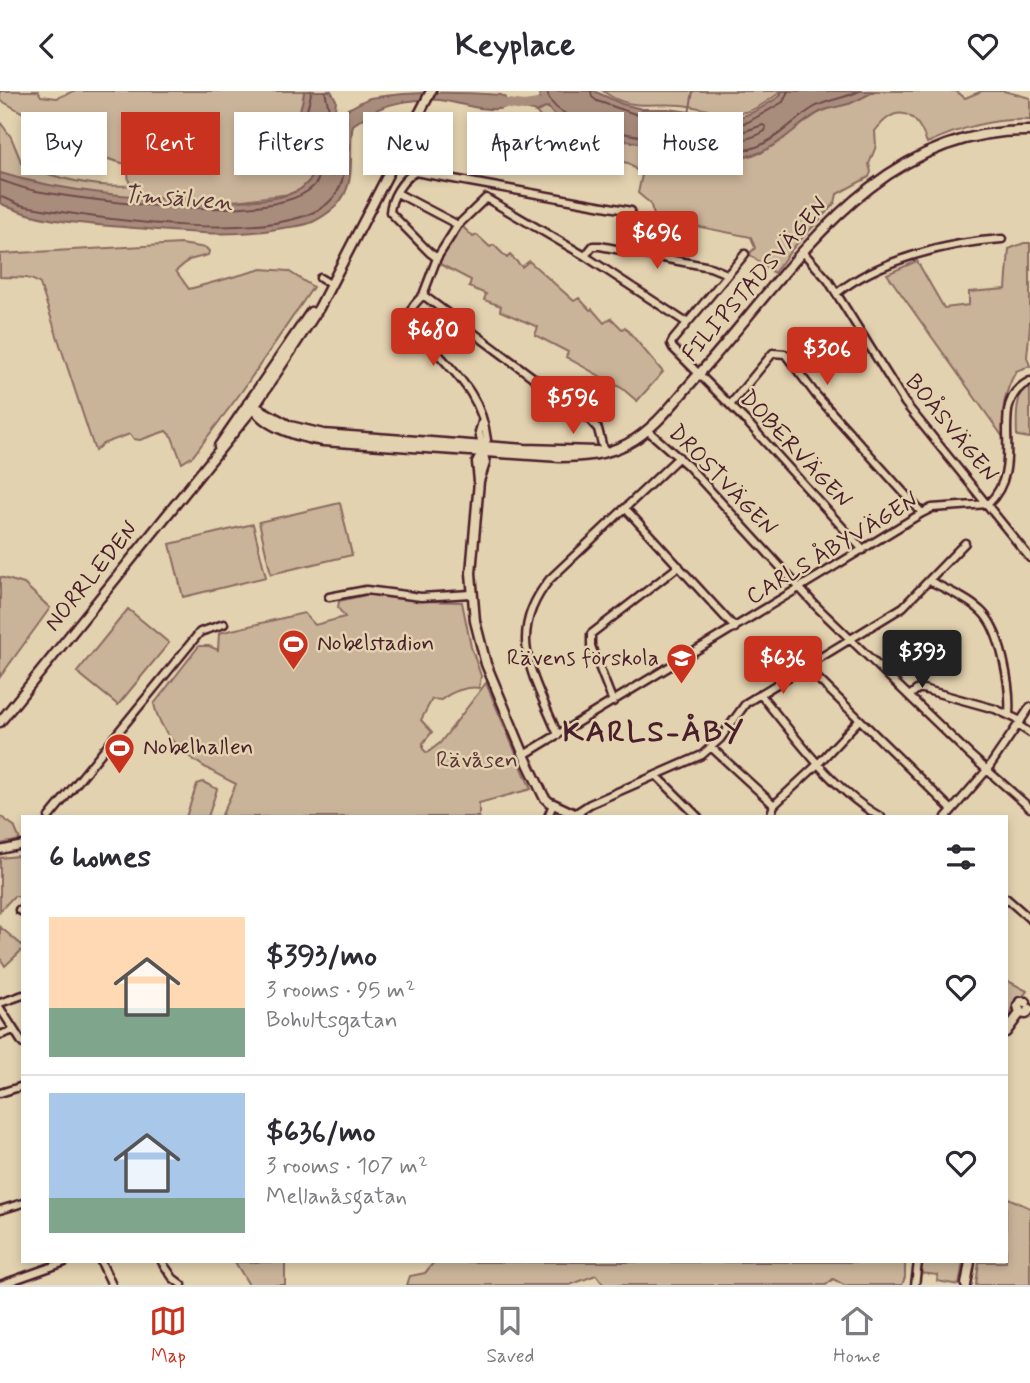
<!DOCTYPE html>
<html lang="en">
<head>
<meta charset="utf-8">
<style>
	body { margin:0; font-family:Mynerve,sans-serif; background:#f2f2f3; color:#2b2b33; height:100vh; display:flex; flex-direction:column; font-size:26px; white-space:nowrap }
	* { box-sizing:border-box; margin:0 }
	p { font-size:23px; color:#7c7c81 }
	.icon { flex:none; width:38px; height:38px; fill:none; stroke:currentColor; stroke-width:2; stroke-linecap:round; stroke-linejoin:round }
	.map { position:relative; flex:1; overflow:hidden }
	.sheet { position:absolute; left:21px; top:724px; width:987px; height:448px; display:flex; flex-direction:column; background:#fff; border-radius:0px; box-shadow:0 4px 10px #0003 }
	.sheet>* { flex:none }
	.top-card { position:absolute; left:21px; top:21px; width:989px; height:63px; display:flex; gap:14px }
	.price { position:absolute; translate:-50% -60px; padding:0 16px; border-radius:7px; background:#c8321e; color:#fff; font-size:23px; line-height:46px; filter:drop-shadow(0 2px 4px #0008) }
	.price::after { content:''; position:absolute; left:50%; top:42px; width:21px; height:16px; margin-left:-10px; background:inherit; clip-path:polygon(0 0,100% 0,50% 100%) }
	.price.active { background:#222; color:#fff }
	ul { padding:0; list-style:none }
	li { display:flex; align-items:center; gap:21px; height:175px; padding:0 28px }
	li+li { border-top:2px solid #e1e1e2 }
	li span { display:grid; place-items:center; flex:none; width:196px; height:140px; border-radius:0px; color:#555 }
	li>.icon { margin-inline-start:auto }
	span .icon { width:84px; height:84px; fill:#fffc; stroke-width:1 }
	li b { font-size:30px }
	h2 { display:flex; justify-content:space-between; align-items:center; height:84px; padding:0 28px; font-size:30px }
	.tag { padding:0 24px; border-radius:0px; background:#fff; box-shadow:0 4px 10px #0003; font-size:24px; line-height:63px }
	.tag.active { background:#c8321e; color:#fff }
	header { display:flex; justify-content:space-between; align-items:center; height:91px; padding:0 28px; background:#fff; font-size:32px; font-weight:800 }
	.tabs { display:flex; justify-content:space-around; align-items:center; height:98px; border-top:2px solid #e1e1e2; background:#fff; font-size:19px; color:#7c7c81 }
	.tabs a { display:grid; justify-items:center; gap:4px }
	.tabs .active { color:#c8321e }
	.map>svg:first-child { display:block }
	.green { fill:#cab499; stroke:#8a6a62; stroke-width:2 }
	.water { fill:#a98d7c; stroke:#83615c; stroke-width:2 }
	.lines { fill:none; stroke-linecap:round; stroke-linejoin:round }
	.shore { stroke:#704b4b; stroke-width:2 }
	.stream { stroke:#83615c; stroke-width:2 }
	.river { stroke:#a98d7c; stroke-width:10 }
	.minor-casing { stroke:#4a1f2b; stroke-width:11 }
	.tertiary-casing { stroke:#4a1f2b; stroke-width:13 }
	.minor { stroke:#e3d2af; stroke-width:6 }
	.tertiary { stroke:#e3d2af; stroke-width:8 }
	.labels { text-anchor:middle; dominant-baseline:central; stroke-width:5; stroke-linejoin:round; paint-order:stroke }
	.street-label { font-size:23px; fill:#4a1f2b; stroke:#e3d2af }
	.poi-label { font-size:23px; fill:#4a1f2b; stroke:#e3d2af; text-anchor:start }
	.park-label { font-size:23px; fill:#5d353c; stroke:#e3d2af }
	.water-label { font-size:24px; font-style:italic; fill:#5d353b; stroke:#e3d2af }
	.district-label { font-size:30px; font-weight:bold; letter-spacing:2px; fill:#4a1f2b; stroke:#e3d2af }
</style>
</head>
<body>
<header><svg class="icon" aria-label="back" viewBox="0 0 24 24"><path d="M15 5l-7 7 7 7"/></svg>Keyplace<svg class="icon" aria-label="heart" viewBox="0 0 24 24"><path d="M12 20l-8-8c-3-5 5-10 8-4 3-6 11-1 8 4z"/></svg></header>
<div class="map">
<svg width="1030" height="1194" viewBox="0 0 1030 1194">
	<rect width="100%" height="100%" fill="#e3d2af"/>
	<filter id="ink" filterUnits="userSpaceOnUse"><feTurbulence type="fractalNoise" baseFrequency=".0143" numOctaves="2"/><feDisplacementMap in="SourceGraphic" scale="14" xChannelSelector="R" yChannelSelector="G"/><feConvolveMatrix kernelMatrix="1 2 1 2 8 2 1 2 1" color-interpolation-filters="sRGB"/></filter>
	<g filter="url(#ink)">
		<path class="green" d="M0,0h38l3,5 16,2 17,-7h230c0,12 -7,21 -5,33 5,22 14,30 12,55l-9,10 -12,5 -55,7 -109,-3 -91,-14 -35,-11v-51l11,15 11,27c31,14 77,25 110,21l-3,-3 -1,-10 4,-6c-10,-3 -22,-6 -32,-10 -19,-7 -32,-18 -53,-18l-15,-20 -32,-18z
			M603,0h179c-10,7 -25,19 -37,21 -23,4 -42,-5 -64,-7 -29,-3 -51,7 -78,-14z
			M875,0h81l9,7 17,-7h22l26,7v22c-37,-2 -70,8 -103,23 -11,-32 -30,-41 -52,-12l1,15 -7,18 2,8 -2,5 -32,17 -2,9 -42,45 -19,25 -25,-19 6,-6 -4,-11 -96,-19 -5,-15 -12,-10 4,-18 -14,-12 -122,-25 3,-20 6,2 4,9 7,3 13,-5 3,-8 -6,-7 12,-5c23,29 88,34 122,41 21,4 42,10 64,10 10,-1 18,-3 27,-5l57,-40 15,-6 18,-4z
			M461,134l12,12 4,-2 13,12 4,-2 13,13 3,-3 12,12 7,-6 45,40 5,-3 11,12 2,-1 12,14 7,-5 11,11 3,-2 38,45 -26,29 -14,-12 -57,-32 2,-5 -33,-17 3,-8 -38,-16 1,-5 -17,-6 2,-6 -17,-7 2,-7 -33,-17z
			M1024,152h6v82l-3,32 3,9 -14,5c-13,24 -14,39 -13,66l-116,-163 30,-13 27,47 25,-3v-13l37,-3 3,-40z
			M181,153l25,4 3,3 -1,4 -19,5 -13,11 13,18 73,-20 26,2 25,16 -71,104 -49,65 -11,7 -10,-26 -6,-6 -26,9 -6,-1 -4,-5 -28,10 -7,7 -55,-167c-12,-9 -25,-6 -40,-7v-23z
			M1028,287h2v60l-13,-2c-1,-21 -1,-40 11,-58z
			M340,412l12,52 -81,19 -12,-52z
			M253,433l13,53 -83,20 -13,-53z
			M0,486l24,7 26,24 -50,69z
			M370,503l49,7 43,1 9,45 10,29 -2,12c-13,-2 -28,4 -38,12l-9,-1 -11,21 11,12 -9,11v6l4,4 13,-10 46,-60 45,106 -52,14v14h-258l15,-33c-37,-19 -72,-37 -82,-80l45,-58h10l9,4 1,-17 85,-20 11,12 30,-8 -7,-9 1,-7z
			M128,518l41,34 -51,62 -41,-33z
			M203,691l14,7 -9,28h-22l11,-33z
			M0,725l14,10 6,14 -20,4z
			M18,765l5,1v40l-9,-1 -14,15v-53z
			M0,836l23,19v3l-18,17 -5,-8z
			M1006,889l21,11c-4,7 -11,9 -14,17 -3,7 -2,10 -7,16z
			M1006,1106l24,11v77h-54l3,-23h27z
			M235,1171h50v23h-36z
			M434,1171h471v15l-3,8h-58l-11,-6 -7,6h-222l-8,-10 -26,10h-163l3,-9 15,-3z
			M922,1171h41l-4,23 -22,-4 1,-6 -17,-2z"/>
		<path class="water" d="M304,0h27l5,9 -1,10c13,3 23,-8 35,-12 42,-7 88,-6 131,-3l4,2v10c-15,7 -48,-5 -65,-7 -18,-2 -47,2 -64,10 -9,4 -15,10 -23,15 -6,26 6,58 -17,81 -6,6 -18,14 -26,17 -8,3 -18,4 -27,5 -49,10 -98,4 -148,0 -42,-4 -98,-5 -135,-25v-30c68,20 138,25 208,27 28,1 66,3 91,-10 5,-3 8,-7 12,-11 2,-25 -7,-34 -12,-55 -2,-12 5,-21 5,-33z
			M539,0h55l28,13 20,5h26l67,9c17,-3 31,-13 45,-22l2,-5h93c-8,4 -16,9 -24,12 -10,4 -21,4 -31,9 -23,12 -42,37 -68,43 -29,8 -174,-20 -197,-39 -3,-3 -5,-6 -7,-9l-12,5 -11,-3 1,-5 14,-5z"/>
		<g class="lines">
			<path class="shore" d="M547,0c1,8 7,16 14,20 29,20 76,24 109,30 26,4 54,14 80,8 24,-6 43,-29 63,-41 15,-9 31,-9 46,-17
				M591,0l1,6 5,4 44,15h26l69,9 12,-3 35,-20 5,-11
				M318,24l18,13 1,31 -5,17 -4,-2 -2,-24 -11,-28z
				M763,34l3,2 -1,4c-18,12 -62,16 -80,2l4,-4 47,5z
				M0,89c12,4 24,9 36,11 51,9 255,39 282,-11 2,-21 -6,-36 -11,-56 -4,-11 4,-21 4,-33
				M0,106c9,1 16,8 25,9 63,11 265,44 308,-8 18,-21 9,-52 14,-77l-17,-7 -5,-23"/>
			<path class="stream" d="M689,23l4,-23"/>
			<path class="river" d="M494,11l30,4 14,-2"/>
			<defs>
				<path id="minor" d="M397,102l61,32 28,-27 99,58 102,67
					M458,134l-21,33 -14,37 167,125 8,9 6,23
					M802,160l26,29 77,123 125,155
					M745,163l-72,86 -2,4 2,4 75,75 115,127
					M585,165l8,-10h7l110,21 17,7
					M437,167l-8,-6 -39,-40c1,-14 12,-32 25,-40l216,39
					M320,187l10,6
					M837,202c41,-33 113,-51 165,-54
					M423,204c-7,8 -14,13 -13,23 28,46 70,63 77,122l-5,5
					M730,314l43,-52 12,1 31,41 106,118
					M482,331l-3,10 3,13
					M647,339l41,36 128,140 153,148 61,54
					M625,417l110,120
					M930,490c17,9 37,17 51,30 20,18 30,76 28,103
					M329,506l37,-7 55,7 50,-3
					M806,576l146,143
					M760,603c34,41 74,98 121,123
					M909,605l9,-7h5l72,20 26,12
					M613,611l-22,-56v-12l88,-68
					M1018,634l12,8
					M558,644c-24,-58 -54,-100 -8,-156l129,-122
					M712,657l62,57
					M524,664l398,-242 10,-5 56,-4c42,-40 -5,-101 42,-123
					M656,684l42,42
					M576,722l14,-9 112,-49 18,-16 26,-36 157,-96 62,-64
					M49,726l151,-185 24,-8
					M548,726l5,-13
					M770,726l4,-12 44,-41 41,-44
					M946,726l41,-47 43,-63
					M0,759l23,-5
					M1006,807l24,21
					M19,819l4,2
					M0,912l23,-8
					M0,917l23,36
					M0,944l14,-5
					M0,1002l23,-7
					M0,1119l23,-7
					M101,1171l11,23
					M162,1171l11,16 9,7
					M0,1194l65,-23
					M915,1194l3,-23"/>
				<path id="tertiary" d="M248,312l42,23 33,8 202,15 72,2
					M254,316c9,20 49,31 69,34l237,16c24,0 45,-2 67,-13 29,-15 50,-46 72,-70 92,-102 174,-246 331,-243
					M219,355l92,-134
					M482,362l-5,9 2,19 -8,92 4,48 11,43 38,91 20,42 5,5 32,15
					M479,390l6,-18 -3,-12
					M0,631l254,-315 65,-99 112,-217
					M1020,922l-2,-7 2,-4h6
					M1020,922l6,1 4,-5
					M1006,941l14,-19
					M966,1194l4,-23"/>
			</defs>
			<use href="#minor" class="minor-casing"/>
			<use href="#tertiary" class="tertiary-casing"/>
			<use href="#minor" class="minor"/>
			<use href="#tertiary" class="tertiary"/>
		</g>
	</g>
	<defs>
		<symbol id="stadium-pin" viewBox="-11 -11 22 30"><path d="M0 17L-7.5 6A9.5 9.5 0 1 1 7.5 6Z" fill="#c8321e" stroke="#e3d2af"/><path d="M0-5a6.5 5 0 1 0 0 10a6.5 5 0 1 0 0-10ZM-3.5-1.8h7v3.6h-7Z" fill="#fff"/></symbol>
		<symbol id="school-pin" viewBox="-11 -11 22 30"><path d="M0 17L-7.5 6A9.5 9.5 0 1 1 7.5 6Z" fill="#c8321e" stroke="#e3d2af"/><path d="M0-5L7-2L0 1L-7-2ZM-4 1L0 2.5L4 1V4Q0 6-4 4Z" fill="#fff"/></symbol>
	</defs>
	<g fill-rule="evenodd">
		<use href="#stadium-pin" x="276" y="536" width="35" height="47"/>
		<use href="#school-pin" x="664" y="550" width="35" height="47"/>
		<use href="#stadium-pin" x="102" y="640" width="35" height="47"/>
	</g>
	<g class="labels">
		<g class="street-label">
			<text transform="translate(756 189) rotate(-49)">FILIPSTADSVÄGEN</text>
			<text transform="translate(951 338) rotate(51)">BOÅSVÄGEN</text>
			<text transform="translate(795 359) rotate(47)">DOBERVÄGEN</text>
			<text transform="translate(722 390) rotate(46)">DROSTVÄGEN</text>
			<text transform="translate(833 458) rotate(-31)">CARLS ÅBYVÄGEN</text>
			<text transform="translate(92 486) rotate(-51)">NORRLEDEN</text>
		</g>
		<g class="poi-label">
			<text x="317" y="553">Nobelstadion</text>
			<text x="659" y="568" text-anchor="end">Rävens förskola</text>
			<text x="143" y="657">Nobelhallen</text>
		</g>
		<g class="park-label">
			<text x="477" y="670">Rävåsen</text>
		</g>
		<g class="water-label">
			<text transform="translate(178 108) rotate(4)">Timsälven</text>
		</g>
		<g class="district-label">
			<text x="654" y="641">KARLS-ÅBY</text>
		</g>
	</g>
</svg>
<b class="price" style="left:657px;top:180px">$696</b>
<b class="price" style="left:433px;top:277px">$680</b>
<b class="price" style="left:827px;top:296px">$306</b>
<b class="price" style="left:573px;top:345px">$596</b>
<b class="price active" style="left:922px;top:599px">$393</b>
<b class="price" style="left:783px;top:605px">$636</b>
<div class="top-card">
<a class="tag">Buy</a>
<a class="tag active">Rent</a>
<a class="tag">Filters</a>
<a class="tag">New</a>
<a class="tag">Apartment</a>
<a class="tag">House</a>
</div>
<section class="sheet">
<h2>6 homes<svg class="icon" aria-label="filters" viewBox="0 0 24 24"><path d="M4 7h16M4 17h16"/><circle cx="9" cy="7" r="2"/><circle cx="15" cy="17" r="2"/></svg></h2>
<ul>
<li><span style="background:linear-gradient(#ffd9b3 65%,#7fa58c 0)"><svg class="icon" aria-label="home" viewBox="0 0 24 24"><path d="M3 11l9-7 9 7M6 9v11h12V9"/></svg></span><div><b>$393/mo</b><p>3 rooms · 95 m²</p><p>Bohultsgatan</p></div><svg class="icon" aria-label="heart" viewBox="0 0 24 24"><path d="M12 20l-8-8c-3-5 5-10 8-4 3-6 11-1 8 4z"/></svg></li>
<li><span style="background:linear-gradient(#a9c7e8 75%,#7fa58c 0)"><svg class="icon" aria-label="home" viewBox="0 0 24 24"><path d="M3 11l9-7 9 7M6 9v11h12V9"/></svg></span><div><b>$636/mo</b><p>3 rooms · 107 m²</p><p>Mellanåsgatan</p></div><svg class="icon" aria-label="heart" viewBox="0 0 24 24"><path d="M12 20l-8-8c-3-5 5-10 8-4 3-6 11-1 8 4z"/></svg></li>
</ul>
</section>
</div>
<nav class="tabs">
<a class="active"><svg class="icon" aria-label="map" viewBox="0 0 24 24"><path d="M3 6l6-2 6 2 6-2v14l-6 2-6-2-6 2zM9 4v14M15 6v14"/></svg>Map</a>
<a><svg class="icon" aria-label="saved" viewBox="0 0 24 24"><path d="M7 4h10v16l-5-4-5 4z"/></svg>Saved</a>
<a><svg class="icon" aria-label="home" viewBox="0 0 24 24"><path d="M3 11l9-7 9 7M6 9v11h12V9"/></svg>Home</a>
</nav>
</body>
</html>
